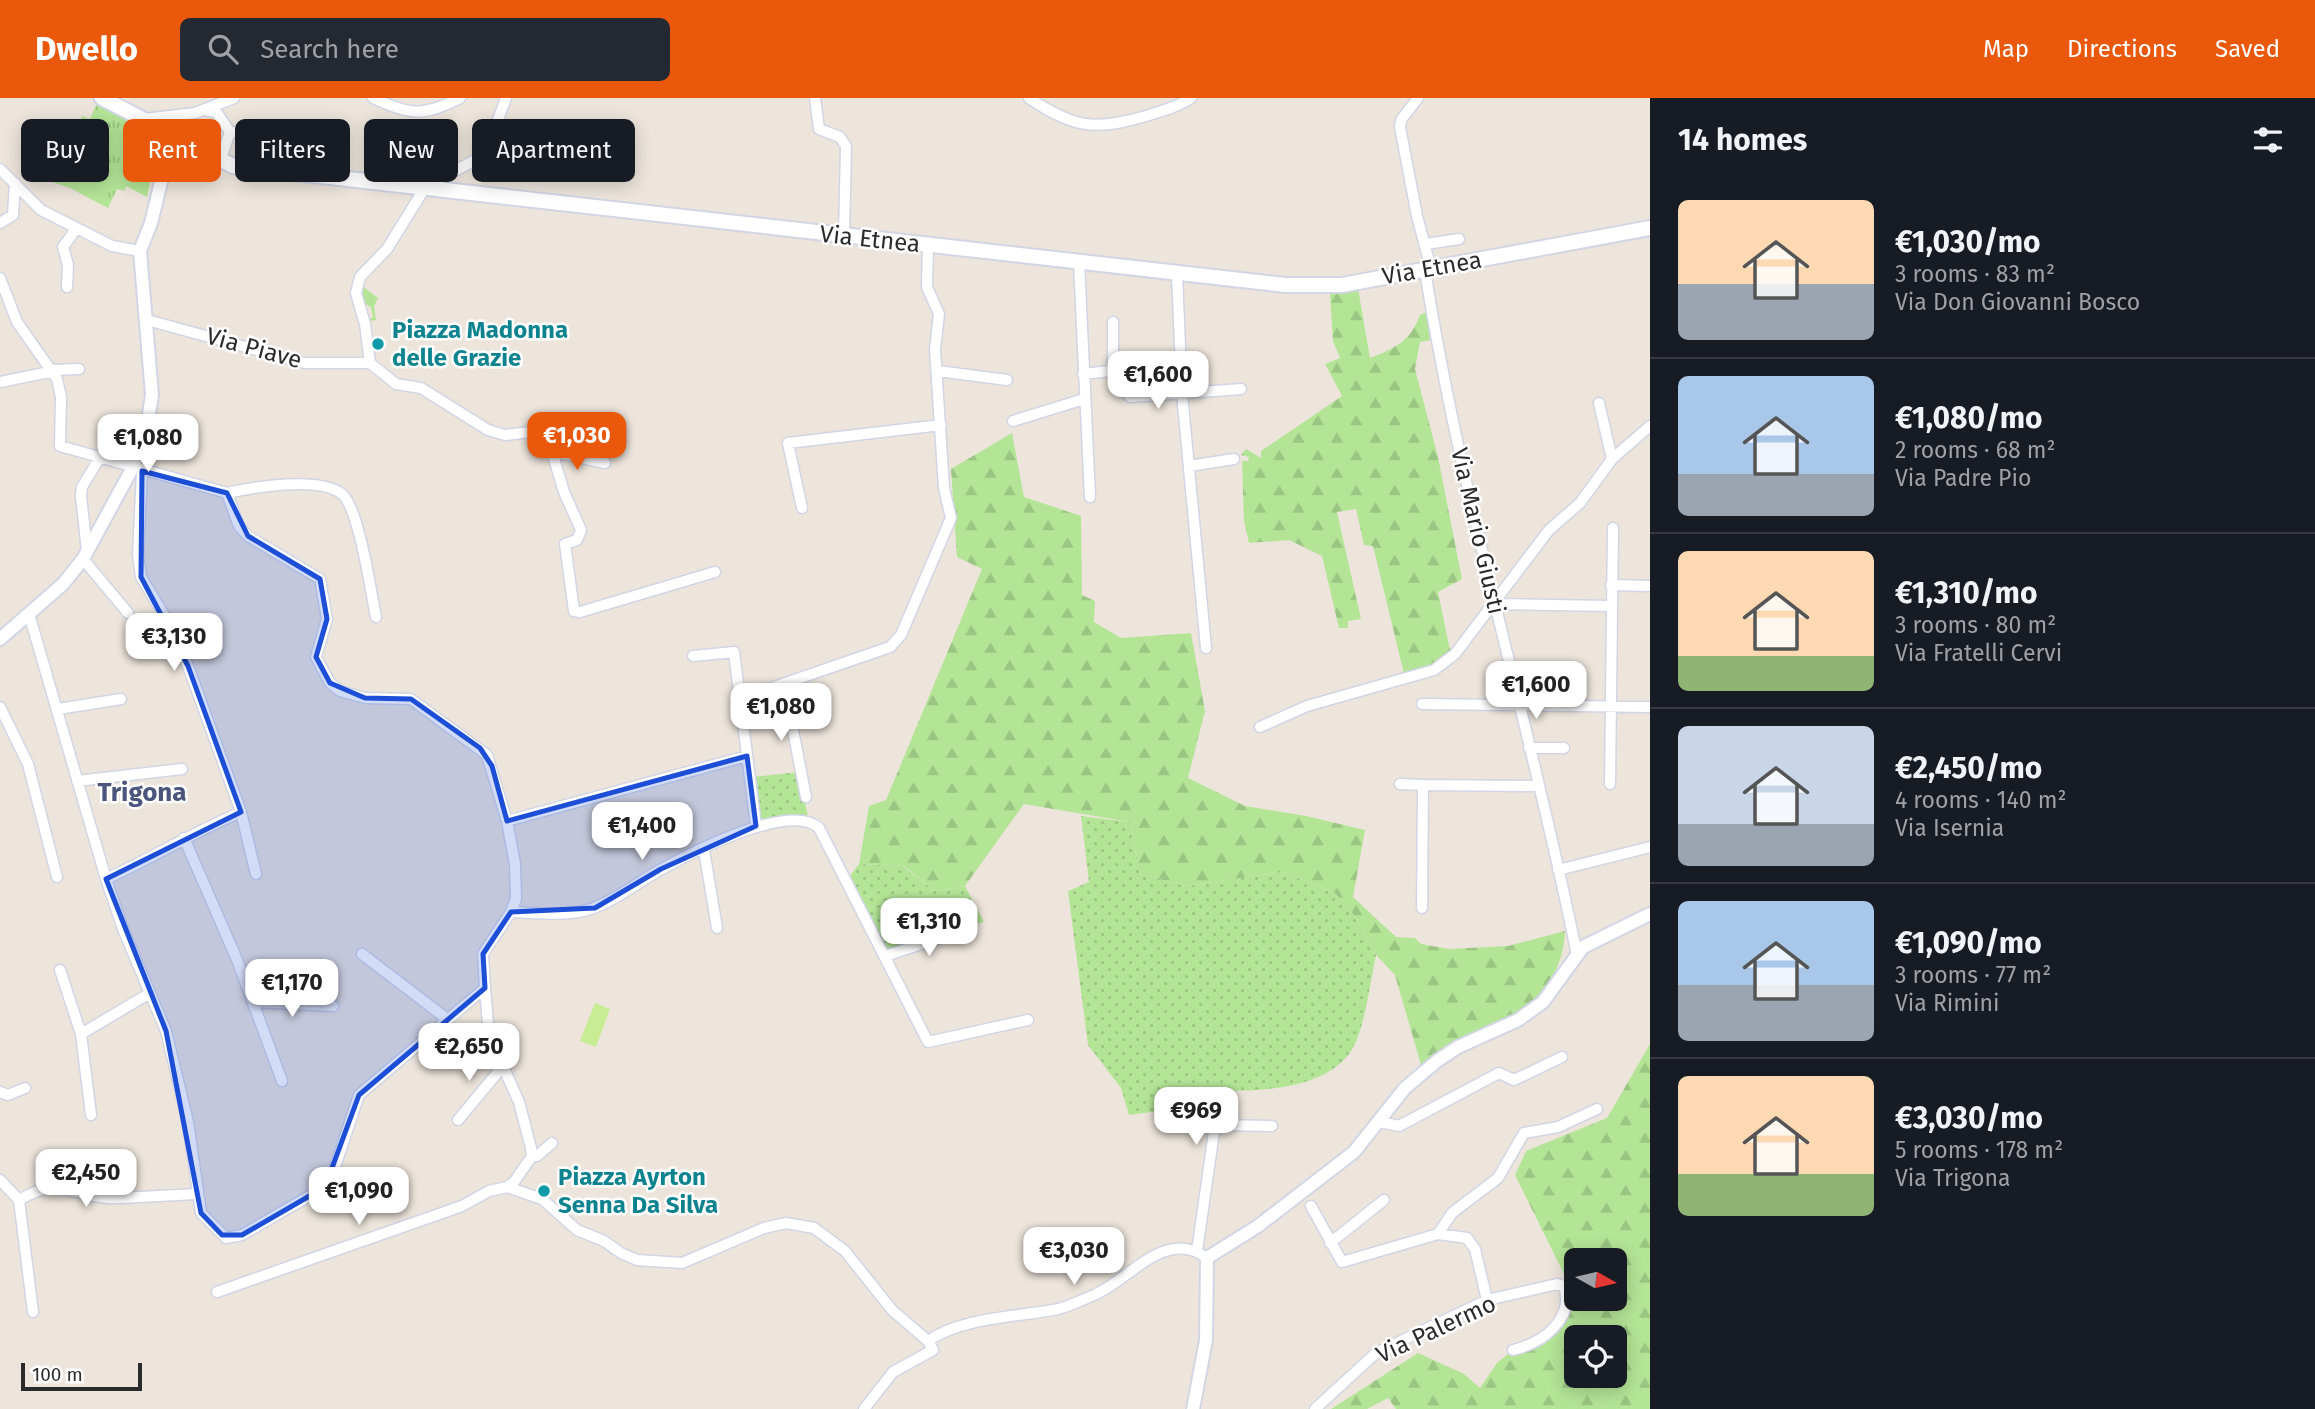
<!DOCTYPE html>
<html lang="en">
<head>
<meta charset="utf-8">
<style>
	body { margin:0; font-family:"Fira Sans",sans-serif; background:#242831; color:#f1f3f6; height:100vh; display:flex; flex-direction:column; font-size:26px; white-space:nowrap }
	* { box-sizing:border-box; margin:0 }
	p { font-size:23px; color:#9ea1a6 }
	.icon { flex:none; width:38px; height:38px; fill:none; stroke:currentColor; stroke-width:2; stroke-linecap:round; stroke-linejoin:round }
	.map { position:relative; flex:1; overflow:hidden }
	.sheet { display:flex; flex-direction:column; background:#171b24; width:665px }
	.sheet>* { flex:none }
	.top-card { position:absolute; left:21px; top:21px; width:665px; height:63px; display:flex; gap:14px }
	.needle { width:46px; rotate:98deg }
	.buttons { position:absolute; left:1564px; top:1150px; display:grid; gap:14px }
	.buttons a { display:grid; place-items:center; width:63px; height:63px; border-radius:10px; background:#171b24; box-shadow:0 4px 18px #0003; font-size:35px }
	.scale { position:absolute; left:21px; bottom:18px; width:121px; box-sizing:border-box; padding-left:7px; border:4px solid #2b2b2b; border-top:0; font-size:19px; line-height:24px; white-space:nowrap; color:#2b2b2b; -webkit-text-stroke:5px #fff; paint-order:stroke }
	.price { position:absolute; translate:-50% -60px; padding:0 16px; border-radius:14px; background:#fff; color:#222; font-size:23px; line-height:46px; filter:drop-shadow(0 2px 4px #0008) }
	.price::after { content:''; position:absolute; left:50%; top:42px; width:21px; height:16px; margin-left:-10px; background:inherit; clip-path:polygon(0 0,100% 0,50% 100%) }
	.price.current { background:#ea580c; color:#fff }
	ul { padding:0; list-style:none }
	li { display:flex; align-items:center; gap:21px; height:175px; padding:0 28px }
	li+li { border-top:2px solid #363941 }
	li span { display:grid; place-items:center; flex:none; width:196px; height:140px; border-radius:10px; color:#555 }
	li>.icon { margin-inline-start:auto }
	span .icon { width:84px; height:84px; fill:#fffc; stroke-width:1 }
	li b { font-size:30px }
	h2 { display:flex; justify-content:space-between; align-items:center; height:84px; padding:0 28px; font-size:30px }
	.pill { padding:0 24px; border-radius:10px; background:#171b24; box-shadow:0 4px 18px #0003; font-size:24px; line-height:63px }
	.pill.current { background:#ea580c; color:#fff }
	header { display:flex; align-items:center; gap:42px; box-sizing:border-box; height:98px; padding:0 35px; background:#ea580c; color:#fff }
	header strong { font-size:33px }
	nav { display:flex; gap:38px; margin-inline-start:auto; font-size:24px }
	.search { width:490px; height:63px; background:#242831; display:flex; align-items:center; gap:18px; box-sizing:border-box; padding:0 24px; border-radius:10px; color:#9ea1a6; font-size:26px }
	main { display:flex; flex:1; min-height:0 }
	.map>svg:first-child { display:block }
	.grass { fill:url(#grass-dots) }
	.forest { fill:url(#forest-firs); fill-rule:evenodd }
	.park { fill:url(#park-tufts) }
	.garden { fill:#b4e597 }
	.pitch { fill:#c8ec93 }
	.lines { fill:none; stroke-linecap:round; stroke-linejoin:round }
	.minor-casing { stroke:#d1d5e4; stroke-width:13 }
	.tertiary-casing { stroke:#d1d5e4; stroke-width:16 }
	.secondary-casing { stroke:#d1d5e4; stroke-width:18 }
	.minor { stroke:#fff; stroke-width:10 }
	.tertiary { stroke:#fff; stroke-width:12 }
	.secondary { stroke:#fff; stroke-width:14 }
	.marked { fill:#1d4ed8; fill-opacity:0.2; stroke:#1d4ed8; stroke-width:5; stroke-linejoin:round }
	.culture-dot { fill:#0f9aa8; stroke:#fff; stroke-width:2.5 }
	.labels { text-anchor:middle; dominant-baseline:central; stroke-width:5; stroke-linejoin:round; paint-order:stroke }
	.street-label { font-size:24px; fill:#2b2b2b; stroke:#fff }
	.culture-label { font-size:24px; font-weight:bold; fill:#0d838f; stroke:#fff; text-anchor:start }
	.neighbourhood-label { font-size:26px; font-weight:bold; fill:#4a547c; stroke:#fff }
</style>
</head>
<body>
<header>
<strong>Dwello</strong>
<div class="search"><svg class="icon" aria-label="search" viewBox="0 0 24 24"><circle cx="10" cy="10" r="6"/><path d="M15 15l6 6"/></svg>Search here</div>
<nav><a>Map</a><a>Directions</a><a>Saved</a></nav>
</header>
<main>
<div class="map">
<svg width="1650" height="1311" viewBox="0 0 1650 1311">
	<defs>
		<pattern id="grass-dots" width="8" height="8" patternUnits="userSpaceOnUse" patternTransform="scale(1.75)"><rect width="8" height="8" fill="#b4e597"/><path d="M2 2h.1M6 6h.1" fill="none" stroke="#9bc582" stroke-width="1.8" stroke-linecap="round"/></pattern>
		<pattern id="forest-firs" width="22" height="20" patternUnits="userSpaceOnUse" patternTransform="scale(1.75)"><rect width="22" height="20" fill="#b4e597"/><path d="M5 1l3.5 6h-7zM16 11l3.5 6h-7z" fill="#9bc582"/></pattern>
		<pattern id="park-tufts" width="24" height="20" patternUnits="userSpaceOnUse" patternTransform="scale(1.75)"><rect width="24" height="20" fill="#b4e597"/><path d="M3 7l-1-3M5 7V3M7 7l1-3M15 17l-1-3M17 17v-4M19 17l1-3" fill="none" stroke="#9bc582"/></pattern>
	</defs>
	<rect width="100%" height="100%" fill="#ede5dc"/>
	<path class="grass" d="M799,674l9,45 -20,-2 -29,6 -6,-44z
		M1081,718l49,6 10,52 46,12 97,-14 52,21 19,22 22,40c-5,24 -11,68 -21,89 -28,58 -134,46 -188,46l-2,20 -36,5 -8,-27 -33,-43 -20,-154 21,-9z
		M859,766l44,2 32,25 30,-5 19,36 -98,28 -37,-73z"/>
	<path class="forest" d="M1358,190l12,70c25,-10 40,-16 50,-43l7,-3 3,28 -10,2 -5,27 23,88 24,122 -24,13 13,63 -7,7 -40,12 -31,-128 -9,-1 -8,-36 -19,3 24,107 -13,2v7h-9l-17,-72 -33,-16 -40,3 -5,-22 -2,-60h6l1,-4 -8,-2 5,-6 15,9v-7l81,-55 -17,-32 15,-6 -7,-17 -3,-48z
		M1012,335l12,64 57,19 1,79 13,6 -1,21 27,16 70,-5 14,78 -17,67 57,28 61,10 59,14 -12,67 43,40 19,1 6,6 28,5 59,-3 57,-15c-4,85 -86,94 -144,134l-26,-90 -19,-20 -22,-40 -19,-22 -52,-21 -97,14 -46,-12 -10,-52 -106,-18 -59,82 -30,5 -31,-25 -45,-2 10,-58 17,-6 96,-231 -25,-12 -6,-88z
		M1650,946v365h-254l-8,-11 -21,11h-36l87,-56 46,21 16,14 17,-25 11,-9 20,-5 22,-12 17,-24 3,-27 -55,-111 11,-24 81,-33zM1577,1162h38v38h-38zM1577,1239h38v39h-38z"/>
	<path class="park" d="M96,7l44,20 -12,49 22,8 -3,15 -21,-11 -1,5 -8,-2 -9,19 -38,-20 -24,-8 -2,-31 28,-6 10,-27 8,3z"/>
	<path class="garden" d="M362,188l16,12 -4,8 2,14 -7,1 -1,-3h5l-2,-11 -8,-4z"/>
	<path class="pitch" d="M595,905l15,6 -14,38 -16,-6z"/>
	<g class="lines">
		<defs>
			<path id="minor" d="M373,0c38,17 49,19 87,0
				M815,0l4,31 21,8 6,9 -2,90
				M1029,0c45,30 65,33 117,18 16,-5 31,-9 45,-18
				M1418,0l-17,22 -1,7 17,89 14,53
				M204,12l13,3 13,19 -10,29
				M144,21l51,-6 39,-15
				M230,34l23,1
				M0,71l41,41 71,36 28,5
				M0,125l13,-8 2,-32
				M1426,146l33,-5
				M1079,164l11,235
				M1425,172c36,231 106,456 152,685
				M1177,176l5,120 24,254
				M0,180l17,44 40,57 4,18 -1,49 167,47 12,33 9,10 72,43 7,40 -11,38 14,26 10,8 25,7 46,1 76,56 20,66 8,43 1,35 -5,13
				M67,189l1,-22 -5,-18 13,-18
				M147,222l157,43h66l-5,-39 -9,-31 4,-16 27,-28 39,-63 59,-31 21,-57
				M1113,224v53
				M370,265l26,21 25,4 67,42 17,5 26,-3 19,13 14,47 17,38 -4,10 -12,4 9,67 6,1 135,-40
				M53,272l26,-1
				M938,273l69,9
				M1083,276l27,-3 20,26 111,-8
				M0,284l54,-11
				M1599,305l13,56
				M1013,323l71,-22
				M554,354l51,11
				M1189,368l45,-7
				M142,373l-4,84 3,22 26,43 21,46 53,146 15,62
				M227,395c27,-6 92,-17 115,1 17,14 29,99 34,123
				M802,410l-14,-65 153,-18
				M87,453l-6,-55 1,-9 18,-30
				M83,461l45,54
				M1611,487l39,1
				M1495,506l115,2
				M29,516l77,265 17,50 43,102 22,91 13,91 25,25 16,-3 83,-48 8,-14 26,-78 126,-107 -2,-34 28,-42c26,1 55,5 80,-3 24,-8 47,-27 69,-39 31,-17 130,-69 159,-42l109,214 100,-22
				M693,558l41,-4 22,174
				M784,586l22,113
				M739,601l151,-52 11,-12 50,-117 -7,-30 -9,-139 4,-35 -12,-27 1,-42
				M1422,606l228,3
				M0,609l28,57 29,113
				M58,611l63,-10
				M1260,629l47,-21 127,-36 21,-16 94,-124 31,-27 32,-44 38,-33
				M1529,650h35
				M77,683l105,-12
				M1400,686l23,1
				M1610,686l3,-256
				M507,723l240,-65
				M184,740l54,124 44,119
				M704,752l13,78
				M1558,772l92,-23
				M106,781c46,-21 88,-47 135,-67
				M1422,810l1,-123 115,1
				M362,856l85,65
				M885,858l79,-26
				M60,872l21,64
				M253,904l80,4
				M0,994l8,3 17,-7
				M91,1017l-10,-81 69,-41
				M458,1022l45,-54
				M1380,1024l19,4 100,-53 15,7 48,-23
				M532,1058h5l15,-13
				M0,1082l19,20c42,-25 49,-4 90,-2 29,0 59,-3 88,-4
				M507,1089l35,12 35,31 27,11 17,12 16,7 45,3 82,-35 22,-5 28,5 31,23 47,59 36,31 5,9 -40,22 -29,37
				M19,1102l14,112
				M1311,1108l31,56 96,-28 29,4 8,11 12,51
				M1438,1136l14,-21 46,-35 26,-45 34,-6 39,-18
				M1330,1145l54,-43
				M1197,1153l18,-126 57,1
				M217,1194l245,-86 27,-15 18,-4 7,-5 18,-26 -1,-8 -12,-46 -30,-67 -4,-47
				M928,1243c34,-24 91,-24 130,-32 12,-3 24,-9 36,-14 36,-15 71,-68 113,-37
				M1315,1311l61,-56 111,-53 70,-16 7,2c11,34 -22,57 -51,64"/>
			<path id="tertiary" d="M0,541l63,-55 20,-25 50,-92 13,-34 6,-38 -12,-144 11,-28 21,-86
				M1193,1311l13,-69 1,-82 51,-32 96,-74 51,-64 32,-27 21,-14 60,-27 25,-18 40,-55 67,-33"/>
			<path id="secondary" d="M102,0l131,68 1052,119h57l308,-57"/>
		</defs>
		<use href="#minor" class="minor-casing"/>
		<use href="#tertiary" class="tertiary-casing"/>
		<use href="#secondary" class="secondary-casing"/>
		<use href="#minor" class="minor"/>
		<use href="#tertiary" class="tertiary"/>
		<use href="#secondary" class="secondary"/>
	</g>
	<path class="marked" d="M142,373l85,22 21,43 72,43 7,40 -11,38 14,26 35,15 46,1 69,49 12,18 15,55 240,-65 9,70 -95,43 -66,39 -84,4 -28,42 2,34 -126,107 -34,92 -83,48h-20l-21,-22 -35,-182 -60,-152 135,-67 -53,-146 -47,-89z"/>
	<g class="culture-dot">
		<circle cx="378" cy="246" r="7"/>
		<circle cx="544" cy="1093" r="7"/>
	</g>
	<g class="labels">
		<g class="street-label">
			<text transform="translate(870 141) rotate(6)">Via Etnea</text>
			<text transform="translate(1432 170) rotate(-10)">Via Etnea</text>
			<text transform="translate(254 250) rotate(15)">Via Piave</text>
			<text transform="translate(1478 433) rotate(77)">Via Mario Giusti</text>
			<text transform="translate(1436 1231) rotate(-25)">Via Palermo</text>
		</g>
		<g class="culture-label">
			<text x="392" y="232">Piazza Madonna<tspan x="392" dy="28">delle Grazie</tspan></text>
			<text x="558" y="1079">Piazza Ayrton<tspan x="558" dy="28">Senna Da Silva</tspan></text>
		</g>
		<g class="neighbourhood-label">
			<text x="142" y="694">Trigona</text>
		</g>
	</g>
</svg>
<div class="buttons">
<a><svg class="needle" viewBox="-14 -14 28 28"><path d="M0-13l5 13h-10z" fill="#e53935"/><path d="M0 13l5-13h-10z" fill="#9ea1a6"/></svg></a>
<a><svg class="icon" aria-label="locate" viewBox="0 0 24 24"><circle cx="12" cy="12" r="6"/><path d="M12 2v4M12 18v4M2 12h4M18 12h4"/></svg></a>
</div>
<div class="scale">100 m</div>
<b class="price" style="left:1158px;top:313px">€1,600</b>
<b class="price current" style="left:577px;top:374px">€1,030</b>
<b class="price" style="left:148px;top:376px">€1,080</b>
<b class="price" style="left:174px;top:575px">€3,130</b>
<b class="price" style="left:1536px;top:623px">€1,600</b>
<b class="price" style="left:781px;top:645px">€1,080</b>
<b class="price" style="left:642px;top:764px">€1,400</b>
<b class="price" style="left:929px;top:860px">€1,310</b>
<b class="price" style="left:292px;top:921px">€1,170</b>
<b class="price" style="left:469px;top:985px">€2,650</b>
<b class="price" style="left:1196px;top:1049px">€969</b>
<b class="price" style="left:86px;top:1111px">€2,450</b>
<b class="price" style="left:359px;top:1129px">€1,090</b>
<b class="price" style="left:1074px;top:1189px">€3,030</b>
<div class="top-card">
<a class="pill">Buy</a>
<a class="pill current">Rent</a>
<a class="pill">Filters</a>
<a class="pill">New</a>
<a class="pill">Apartment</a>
</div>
</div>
<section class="sheet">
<h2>14 homes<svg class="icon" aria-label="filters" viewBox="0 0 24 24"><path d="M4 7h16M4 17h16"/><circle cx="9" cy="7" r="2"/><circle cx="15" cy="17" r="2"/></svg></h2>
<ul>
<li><span style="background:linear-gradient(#ffd9b3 60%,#9aa5b1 0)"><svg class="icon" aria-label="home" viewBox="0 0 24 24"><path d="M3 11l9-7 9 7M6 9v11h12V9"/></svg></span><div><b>€1,030/mo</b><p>3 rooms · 83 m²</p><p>Via Don Giovanni Bosco</p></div></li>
<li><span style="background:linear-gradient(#a9c7e8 70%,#9aa5b1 0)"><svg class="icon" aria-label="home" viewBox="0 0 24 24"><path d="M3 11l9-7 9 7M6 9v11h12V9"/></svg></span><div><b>€1,080/mo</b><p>2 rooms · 68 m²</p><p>Via Padre Pio</p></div></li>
<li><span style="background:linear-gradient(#ffd9b3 75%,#8fb573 0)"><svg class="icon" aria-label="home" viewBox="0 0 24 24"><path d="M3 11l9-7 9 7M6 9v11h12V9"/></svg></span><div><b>€1,310/mo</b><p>3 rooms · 80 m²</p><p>Via Fratelli Cervi</p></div></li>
<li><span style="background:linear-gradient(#c9d6e8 70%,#9aa5b1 0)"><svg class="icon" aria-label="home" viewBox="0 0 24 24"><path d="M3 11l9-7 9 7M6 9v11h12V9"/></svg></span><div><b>€2,450/mo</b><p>4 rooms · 140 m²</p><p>Via Isernia</p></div></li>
<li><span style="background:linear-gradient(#a9c7e8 60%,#9aa5b1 0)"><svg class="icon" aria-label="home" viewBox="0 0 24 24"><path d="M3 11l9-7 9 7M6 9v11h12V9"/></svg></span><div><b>€1,090/mo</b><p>3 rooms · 77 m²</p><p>Via Rimini</p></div></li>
<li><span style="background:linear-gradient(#ffd9b3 70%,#8fb573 0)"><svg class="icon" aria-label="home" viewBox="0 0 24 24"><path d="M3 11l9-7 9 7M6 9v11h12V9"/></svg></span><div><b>€3,030/mo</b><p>5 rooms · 178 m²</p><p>Via Trigona</p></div></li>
</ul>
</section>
</main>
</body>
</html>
